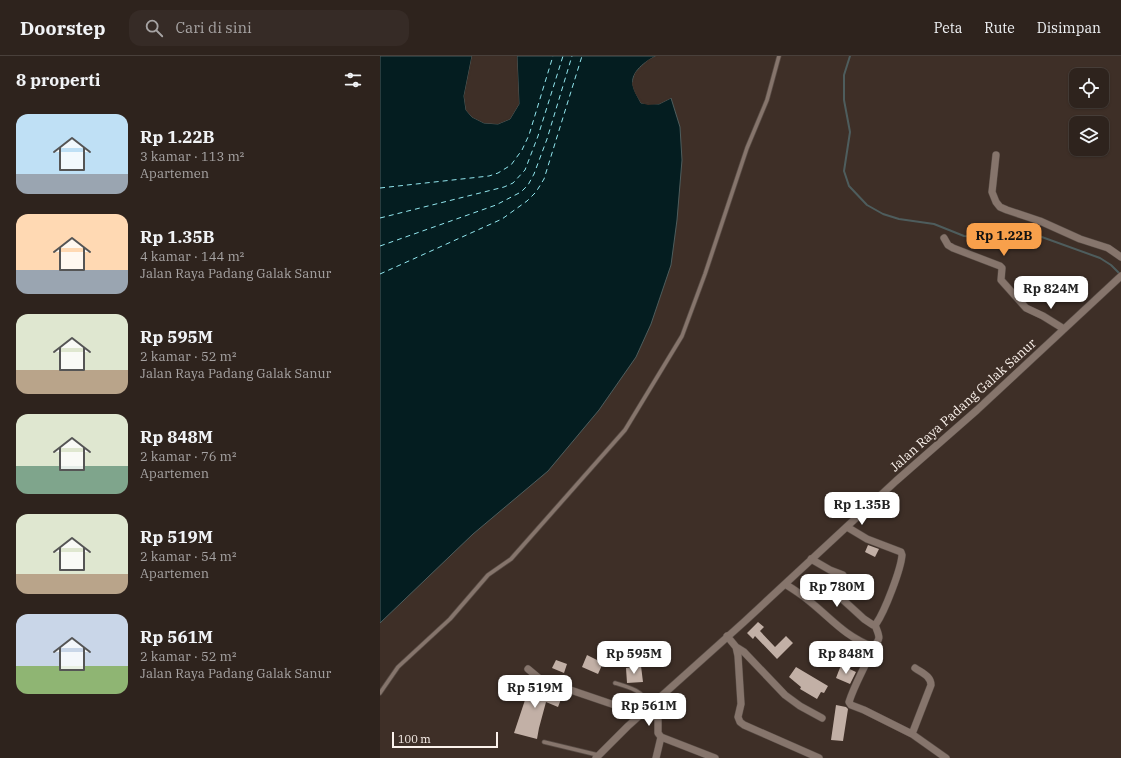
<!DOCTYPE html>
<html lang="id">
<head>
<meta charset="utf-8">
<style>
	body { margin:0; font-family:"IBM Plex Serif",serif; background:#362b26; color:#f1f3f6; height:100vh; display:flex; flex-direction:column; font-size:15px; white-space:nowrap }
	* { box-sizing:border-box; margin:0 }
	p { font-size:13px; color:#a7a4a4 }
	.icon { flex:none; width:22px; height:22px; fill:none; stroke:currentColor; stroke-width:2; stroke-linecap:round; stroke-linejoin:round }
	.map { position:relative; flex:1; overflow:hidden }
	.details { display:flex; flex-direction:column; background:#2e231d; width:380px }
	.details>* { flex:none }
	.controls { position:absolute; left:689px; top:12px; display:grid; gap:8px }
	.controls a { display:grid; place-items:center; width:40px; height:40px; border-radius:8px; background:#2e231d; box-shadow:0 1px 3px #0004,0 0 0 1px #49403b; font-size:20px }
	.scale { position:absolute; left:12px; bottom:10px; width:106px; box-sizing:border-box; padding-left:4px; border:2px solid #fbf2ec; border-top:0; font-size:11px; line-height:14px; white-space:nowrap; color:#fbf2ec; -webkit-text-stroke:3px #3e2f27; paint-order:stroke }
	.price { position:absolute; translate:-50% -34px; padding:0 9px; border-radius:8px; background:#fff; color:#222; font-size:13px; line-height:26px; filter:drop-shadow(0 1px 2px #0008) }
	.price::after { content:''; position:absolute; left:50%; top:24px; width:12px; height:9px; margin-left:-6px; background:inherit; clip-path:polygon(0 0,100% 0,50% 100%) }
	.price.active { background:#f8a04b; color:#111 }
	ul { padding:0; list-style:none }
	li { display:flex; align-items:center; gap:12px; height:100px; padding:0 16px }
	li span { display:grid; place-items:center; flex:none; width:112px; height:80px; border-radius:12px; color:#555 }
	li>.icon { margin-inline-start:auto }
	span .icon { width:48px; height:48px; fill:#fffc; stroke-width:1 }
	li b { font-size:17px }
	h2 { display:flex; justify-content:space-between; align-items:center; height:48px; padding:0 16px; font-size:17px }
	header { display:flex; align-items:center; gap:24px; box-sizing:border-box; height:56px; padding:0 20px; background:#2e231d; border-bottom:1px solid #49403b }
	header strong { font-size:19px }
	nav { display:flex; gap:22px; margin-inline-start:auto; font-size:14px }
	.search { width:280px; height:36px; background:#362b26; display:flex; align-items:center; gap:10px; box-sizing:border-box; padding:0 14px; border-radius:12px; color:#a7a4a4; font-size:15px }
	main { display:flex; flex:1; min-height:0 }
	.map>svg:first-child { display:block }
	.water { fill:#041d20; stroke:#4e5d5d }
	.pier { fill:#3e2f27 }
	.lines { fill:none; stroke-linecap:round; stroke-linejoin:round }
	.stream { stroke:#4e5d5d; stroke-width:2 }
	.ferry { stroke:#92e7ef; stroke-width:1; stroke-dasharray:5 4; stroke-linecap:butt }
	.building { fill:#c2b0a6 }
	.service-casing { stroke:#584c45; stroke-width:5 }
	.minor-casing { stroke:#584c45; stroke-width:8 }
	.service { stroke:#86756c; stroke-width:3.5 }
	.minor { stroke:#86756c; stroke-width:7 }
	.labels { text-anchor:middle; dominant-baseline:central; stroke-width:4; stroke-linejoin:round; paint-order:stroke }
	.street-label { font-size:13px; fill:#fbf2ec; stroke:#3e2f27 }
</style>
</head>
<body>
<header>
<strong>Doorstep</strong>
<div class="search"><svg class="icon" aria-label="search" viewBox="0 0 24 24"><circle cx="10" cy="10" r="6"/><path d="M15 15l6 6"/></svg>Cari di sini</div>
<nav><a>Peta</a><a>Rute</a><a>Disimpan</a></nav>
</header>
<main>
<section class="details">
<h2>8 properti<svg class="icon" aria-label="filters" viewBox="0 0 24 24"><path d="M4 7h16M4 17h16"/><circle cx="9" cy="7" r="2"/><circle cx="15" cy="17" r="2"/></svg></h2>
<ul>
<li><span style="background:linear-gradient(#bfe0f5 75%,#9aa5b1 0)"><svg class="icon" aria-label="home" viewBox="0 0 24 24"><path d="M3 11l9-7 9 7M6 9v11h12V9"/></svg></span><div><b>Rp 1.22B</b><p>3 kamar · 113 m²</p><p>Apartemen</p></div></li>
<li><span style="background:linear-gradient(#ffd9b3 70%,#9aa5b1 0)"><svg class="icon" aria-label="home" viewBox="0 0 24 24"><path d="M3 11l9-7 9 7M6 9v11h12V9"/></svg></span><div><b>Rp 1.35B</b><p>4 kamar · 144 m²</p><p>Jalan Raya Padang Galak Sanur</p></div></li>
<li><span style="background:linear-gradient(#dfe7d0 70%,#b9a48a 0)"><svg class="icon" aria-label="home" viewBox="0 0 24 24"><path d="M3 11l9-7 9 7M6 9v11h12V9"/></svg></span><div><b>Rp 595M</b><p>2 kamar · 52 m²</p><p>Jalan Raya Padang Galak Sanur</p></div></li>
<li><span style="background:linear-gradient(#dfe7d0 65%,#7fa58c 0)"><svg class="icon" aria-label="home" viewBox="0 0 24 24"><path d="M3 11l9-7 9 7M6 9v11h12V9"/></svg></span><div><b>Rp 848M</b><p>2 kamar · 76 m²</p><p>Apartemen</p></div></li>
<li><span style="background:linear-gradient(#dfe7d0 75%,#b9a48a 0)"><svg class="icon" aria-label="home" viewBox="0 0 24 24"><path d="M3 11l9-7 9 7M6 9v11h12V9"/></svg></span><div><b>Rp 519M</b><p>2 kamar · 54 m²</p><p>Apartemen</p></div></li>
<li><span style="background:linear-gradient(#c9d6e8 65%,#8fb573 0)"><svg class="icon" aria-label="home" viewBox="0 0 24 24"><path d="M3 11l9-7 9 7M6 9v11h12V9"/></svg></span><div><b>Rp 561M</b><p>2 kamar · 52 m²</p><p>Jalan Raya Padang Galak Sanur</p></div></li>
</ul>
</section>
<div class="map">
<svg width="741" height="702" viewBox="0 0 741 702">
	<rect width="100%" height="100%" fill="#3e2f27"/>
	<path class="water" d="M0,0h92l-8,40 2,14 6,7 12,6 14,1 12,-5 9,-15 -2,-48h139c-10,5 -26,16 -23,29 1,6 5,12 8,18l18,1 12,-6 9,29 2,33 -5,60 -6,45 -20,59 -15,33 -37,53 -51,61 -75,63 -93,89z"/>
	<path class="pier" d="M92,0h2l-8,40 2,13 5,7 12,6h13l11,-4 8,-14 -2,-48h2l2,48 -9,15 -12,5 -14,-1 -12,-6 -6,-7 -2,-14z
		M276,0h2l-1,1 -8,4 -12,13 -3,10 2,8 6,9 6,2 11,-1 13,-6 -1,2 -12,6 -11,1 -7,-2 -6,-10 -3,-9 3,-11 13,-13z"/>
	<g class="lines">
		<path class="stream" d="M470,0l-6,19v25l6,32 -6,39 5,15 18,19 16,9 16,5 35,5 30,12 14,1 47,-3 14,2 61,22 11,7 9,9"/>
		<path class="ferry" d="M0,132l109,-12 9,-3 13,-8 11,-15 7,-15 24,-79
			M0,162l124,-31 9,-4 12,-13 13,-34 25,-80
			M0,190l116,-41 25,-13 7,-7 6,-11 13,-35 25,-83
			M0,218l122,-55 25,-18 9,-9 8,-13 38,-123"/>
	</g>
	<path class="building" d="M488,489l11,4 -4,8 -10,-5z
		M378,566l6,5 -4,4 15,16 11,-11 7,7 -16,16 -22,-23 -2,3 -6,-6z
		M207,599l16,8 -5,11 -16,-7z
		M176,604l11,4 -3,9 -12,-5z
		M461,609l15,7 -6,12 -14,-6z
		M261,610l2,16 -16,1 -1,-15z
		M416,611l32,19 -4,7 -3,-1 -4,7 -17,-10 1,-2 -12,-10z
		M142,627l41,11 -5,13 -12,-5 -7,26 -2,11 -23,-6 12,-36 -6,-2z
		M456,649l10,2 2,2 -5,32 -12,-1z"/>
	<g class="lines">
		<defs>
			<path id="service" d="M235,627c17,5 25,7 36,22
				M0,637l18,-26 52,-48 38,-44 23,-16 114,-129 57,-94 23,-62 42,-126 20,-48 12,-44
				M164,686l54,13"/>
			<path id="minor" d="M616,99l-4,37 4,10 4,5 7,3 33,11 40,18 28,9 13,9
				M564,182l4,7 5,3 47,18 2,2 -1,12 25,28 17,8 21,13
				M431,503l19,11 13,5 3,6 -5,12v5l23,21 9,6 3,-1c9,-13 25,-55 26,-69l-1,-3 -34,-13 -20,-12
				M405,528c8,5 16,10 23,16 24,19 35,35 65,47 9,-9 6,-11 2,-22
				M347,580l9,11 2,9 3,48 -3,13 2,5 4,3 75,33
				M356,591l8,5 41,43 15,11 22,12
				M493,591c-7,19 -18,36 -24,55l2,3 13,5 48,24 34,24
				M148,613l12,10 7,3 94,32
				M271,649l7,15v13l3,4 54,21
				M532,678l19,-49c0,-9 -9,-12 -16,-17
				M216,702l32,-32 116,-104 152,-141 81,-71 144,-134
				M276,702l5,-21"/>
		</defs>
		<use href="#service" class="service-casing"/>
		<use href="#minor" class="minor-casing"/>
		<use href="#service" class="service"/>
		<use href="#minor" class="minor"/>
	</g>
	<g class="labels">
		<g class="street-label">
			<text transform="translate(583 349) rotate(-42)">Jalan Raya Padang Galak Sanur</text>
		</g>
	</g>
</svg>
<div class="controls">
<a><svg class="icon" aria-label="locate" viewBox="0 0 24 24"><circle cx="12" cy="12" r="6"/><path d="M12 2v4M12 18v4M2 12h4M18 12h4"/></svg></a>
<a><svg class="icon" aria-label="layers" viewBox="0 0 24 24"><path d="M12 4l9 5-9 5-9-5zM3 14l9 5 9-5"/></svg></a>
</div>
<div class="scale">100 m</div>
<b class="price active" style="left:624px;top:201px">Rp 1.22B</b>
<b class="price" style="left:671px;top:254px">Rp 824M</b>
<b class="price" style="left:482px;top:470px">Rp 1.35B</b>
<b class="price" style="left:457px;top:552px">Rp 780M</b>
<b class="price" style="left:254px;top:619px">Rp 595M</b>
<b class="price" style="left:466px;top:619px">Rp 848M</b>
<b class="price" style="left:155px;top:653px">Rp 519M</b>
<b class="price" style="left:269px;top:671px">Rp 561M</b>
</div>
</main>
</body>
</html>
